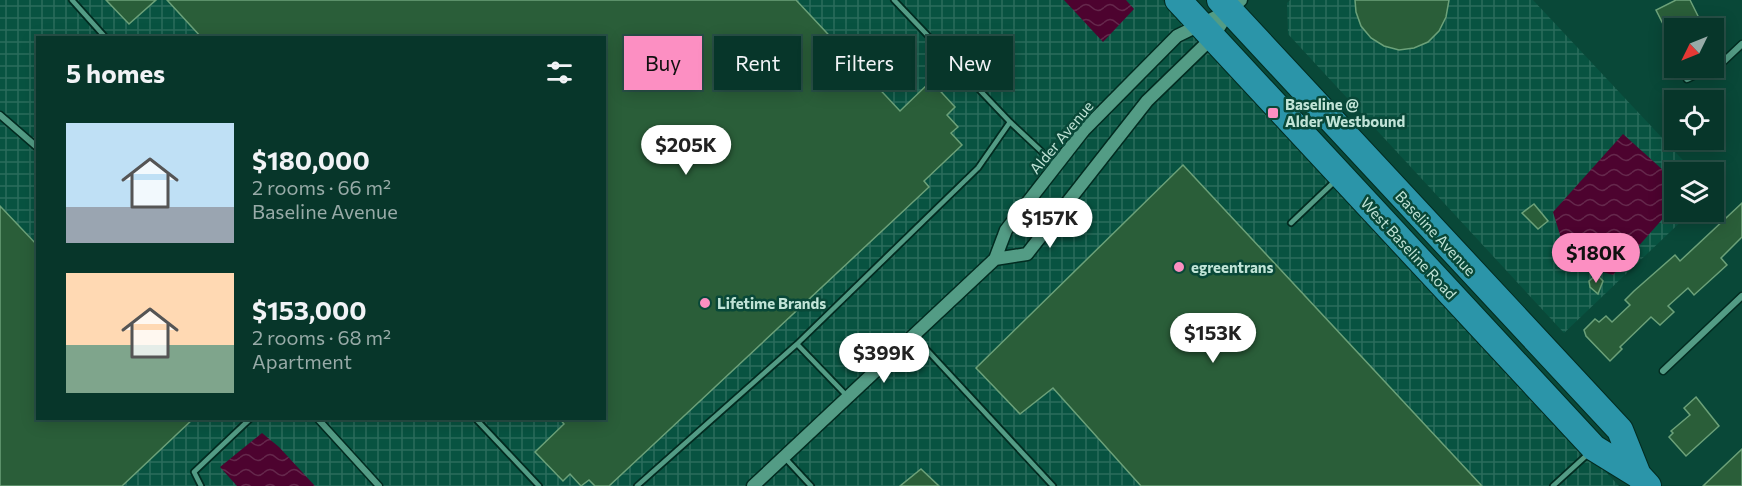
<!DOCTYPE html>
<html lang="en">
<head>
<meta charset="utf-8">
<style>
	body { margin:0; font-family:Commissioner,sans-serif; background:#154136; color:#f1f3f6; height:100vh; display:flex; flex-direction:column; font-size:22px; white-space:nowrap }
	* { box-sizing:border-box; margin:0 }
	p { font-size:20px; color:#98aba8 }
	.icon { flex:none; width:33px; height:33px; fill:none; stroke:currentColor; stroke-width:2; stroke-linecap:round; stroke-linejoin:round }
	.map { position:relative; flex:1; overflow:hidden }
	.panel { position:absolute; left:36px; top:36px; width:570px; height:384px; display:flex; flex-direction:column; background:#07362a; border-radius:0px; box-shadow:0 3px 15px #0003,0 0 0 2px #285047 }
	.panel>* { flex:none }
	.banner { position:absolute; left:624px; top:36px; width:570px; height:54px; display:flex; gap:12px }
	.needle { width:39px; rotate:227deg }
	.tools { position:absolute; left:1664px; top:18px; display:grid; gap:12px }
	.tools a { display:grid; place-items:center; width:60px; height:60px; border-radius:0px; background:#07362a; box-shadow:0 3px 15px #0003,0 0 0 2px #285047; font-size:30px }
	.price { position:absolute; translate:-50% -51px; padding:0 14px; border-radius:21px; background:#fff; color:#222; font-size:20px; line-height:39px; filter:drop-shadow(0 2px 3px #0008) }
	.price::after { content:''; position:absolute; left:50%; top:36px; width:18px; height:14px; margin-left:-9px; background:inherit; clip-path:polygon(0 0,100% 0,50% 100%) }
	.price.active { background:#fc8fc2; color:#111 }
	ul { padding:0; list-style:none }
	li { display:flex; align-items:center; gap:18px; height:150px; padding:0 30px }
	li span { display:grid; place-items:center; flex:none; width:168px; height:120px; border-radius:0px; color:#555 }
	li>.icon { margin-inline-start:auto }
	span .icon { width:72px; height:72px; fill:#fffc; stroke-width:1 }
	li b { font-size:26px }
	h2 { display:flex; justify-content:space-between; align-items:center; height:72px; padding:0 30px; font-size:26px }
	.pill { padding:0 21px; border-radius:0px; background:#07362a; box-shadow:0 3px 15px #0003,0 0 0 2px #285047; font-size:21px; line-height:54px }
	.pill.active { background:#fc8fc2; color:#111 }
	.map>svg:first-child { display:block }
	.industrial { fill:url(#industrial-grid); fill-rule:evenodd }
	.water { fill:url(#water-waves) }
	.building { fill:#2a5e39; stroke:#6ca179; stroke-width:1.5 }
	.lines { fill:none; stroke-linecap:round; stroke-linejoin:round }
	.service-casing { stroke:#022b20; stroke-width:8 }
	.minor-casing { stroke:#022b20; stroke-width:9 }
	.secondary-casing { stroke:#022b20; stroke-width:15 }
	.primary-casing { stroke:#022b20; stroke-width:28 }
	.service { stroke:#539c85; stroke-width:4.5 }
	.minor { stroke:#539c85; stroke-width:6 }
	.secondary { stroke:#539c85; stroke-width:12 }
	.primary { stroke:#2b95a9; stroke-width:26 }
	.poi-dot { fill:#fc8fc2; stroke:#094838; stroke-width:2 }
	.labels { text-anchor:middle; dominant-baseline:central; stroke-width:5; stroke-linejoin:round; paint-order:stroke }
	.poi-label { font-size:15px; font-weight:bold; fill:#c1e4d7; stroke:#094838; text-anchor:start }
	.street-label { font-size:15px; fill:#c1e4d7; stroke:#094838 }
</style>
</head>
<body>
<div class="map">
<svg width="1742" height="486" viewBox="0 0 1742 486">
	<defs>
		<pattern id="industrial-grid" width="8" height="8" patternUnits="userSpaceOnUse" patternTransform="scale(1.5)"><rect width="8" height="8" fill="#085341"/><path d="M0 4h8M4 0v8" fill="none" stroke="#2a6c5c"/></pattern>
		<pattern id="water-waves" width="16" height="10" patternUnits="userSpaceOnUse" patternTransform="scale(1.5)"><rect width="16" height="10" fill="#4d032f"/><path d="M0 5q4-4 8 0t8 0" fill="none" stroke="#65284c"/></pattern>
	</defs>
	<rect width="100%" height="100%" fill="#094838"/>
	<path class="industrial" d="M0,0h1162l457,486h-1619zM38,38h566v380h-566z
		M1290,0h243l161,172h-20v40h17l-127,121 -276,-299 -1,-31z"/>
	<path class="water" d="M1064,0h62l8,9 -31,33z
		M1623,134l51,46v26l-61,69 -45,-14 -15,-49z
		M262,433l17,14 36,39h-78l-17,-19z"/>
	<path class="building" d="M106,0h50l-27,24z
		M167,0h629l104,111 31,-30 24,26 -8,8 11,12 -7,6 11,12 -38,36 5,6 -320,299h-14l-6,-6 -8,6 -11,-12 -7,7 -28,-29 29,-28 -5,-6h45v-380h-402z
		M1355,0h94l-3,17 -7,14 -11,11 -14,6 -15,2 -15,-4 -13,-8 -10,-12 -5,-14z
		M1676,0h14l11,22 -14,6h-22l-9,-18z
		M1183,165l299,321h-341l-88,-98 -33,26 -44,-46z
		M1742,203v34l-21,21 6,7 -33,30 -6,-7 -20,18 6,6 -14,13 -9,-8 -31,30 2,2 -12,12 -24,-25 -2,-6 11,-11 4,3 7,-6 6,6 18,-17 -5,-5 9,-9 41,-36 5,6z
		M1534,204l14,17 -10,8 -16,-16z
		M0,206l38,40v172h156l-72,68h-122z
		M1594,277h5l4,4 -5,13 -8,-7 -1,-6z
		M1696,397l23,29 -33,30 -17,-19 4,-4 -2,-2 19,-16 -6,-7z
		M1742,449v37h-39z
		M921,469l18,17h-39z"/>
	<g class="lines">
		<defs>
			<path id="service" d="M72,0l34,38
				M894,0l116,122 46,43
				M1291,223l44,-42
				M914,336l139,150
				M797,344l49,51
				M475,418l64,68
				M786,459l25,27
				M201,486l-7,-14 57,-54
				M637,486l160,-142 181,-176 32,-46
				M1553,486l35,-32"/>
			<path id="minor" d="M1713,66l11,-5 18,-17
				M1687,79l23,-11
				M0,115l38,33
				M1663,371l79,-75
				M317,418l62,68"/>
			<path id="secondary" d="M995,259l32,-5 120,-153 66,-64 17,-27 11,-10
				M753,486l242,-227 11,-29 78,-100 93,-94 53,-26"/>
			<path id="primary" d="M1178,0l416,448 44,27 10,11
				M1220,0l400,430 18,45"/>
		</defs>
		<use href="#service" class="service-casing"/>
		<use href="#minor" class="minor-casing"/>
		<use href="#secondary" class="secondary-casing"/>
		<use href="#primary" class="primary-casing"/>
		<use href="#service" class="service"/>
		<use href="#minor" class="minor"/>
		<use href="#secondary" class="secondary"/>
		<use href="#primary" class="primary"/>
	</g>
	<g class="poi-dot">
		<rect x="1267" y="107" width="12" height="12" rx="3"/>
		<circle cx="1179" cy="267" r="6"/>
		<circle cx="705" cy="303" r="6"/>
	</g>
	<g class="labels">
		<g class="poi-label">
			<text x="1285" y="104">Baseline @<tspan x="1285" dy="17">Alder Westbound</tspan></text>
			<text x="1191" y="267">egreentrans</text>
			<text x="717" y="303">Lifetime Brands</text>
		</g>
		<g class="street-label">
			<text transform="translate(1061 137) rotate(-50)">Alder Avenue</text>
			<text transform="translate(1436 233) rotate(47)">Baseline Avenue</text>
			<text transform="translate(1409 248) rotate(47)">West Baseline Road</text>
		</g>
	</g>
</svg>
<div class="tools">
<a><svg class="needle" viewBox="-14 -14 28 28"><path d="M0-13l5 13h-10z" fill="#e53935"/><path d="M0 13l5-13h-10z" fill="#98aba8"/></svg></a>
<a><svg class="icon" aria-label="locate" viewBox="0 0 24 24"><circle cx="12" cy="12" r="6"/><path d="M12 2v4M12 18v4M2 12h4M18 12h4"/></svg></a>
<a><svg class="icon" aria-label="layers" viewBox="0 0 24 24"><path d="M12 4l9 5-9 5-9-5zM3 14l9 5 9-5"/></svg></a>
</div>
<b class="price" style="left:686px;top:176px">$205K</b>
<b class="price" style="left:1050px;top:249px">$157K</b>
<b class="price active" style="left:1596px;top:284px">$180K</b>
<b class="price" style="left:1213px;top:364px">$153K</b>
<b class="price" style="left:884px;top:384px">$399K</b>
<div class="banner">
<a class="pill active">Buy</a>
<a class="pill">Rent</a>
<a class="pill">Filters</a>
<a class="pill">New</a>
</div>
<section class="panel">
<h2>5 homes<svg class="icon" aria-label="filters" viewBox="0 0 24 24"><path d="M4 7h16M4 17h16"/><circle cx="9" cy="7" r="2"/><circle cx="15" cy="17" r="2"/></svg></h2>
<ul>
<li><span style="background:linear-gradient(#bfe0f5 70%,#9aa5b1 0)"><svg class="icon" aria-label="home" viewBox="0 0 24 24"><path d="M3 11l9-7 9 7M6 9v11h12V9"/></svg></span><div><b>$180,000</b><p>2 rooms · 66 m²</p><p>Baseline Avenue</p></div></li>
<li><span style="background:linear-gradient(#ffd9b3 60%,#7fa58c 0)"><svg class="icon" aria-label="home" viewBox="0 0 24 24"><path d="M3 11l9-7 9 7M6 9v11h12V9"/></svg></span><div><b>$153,000</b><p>2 rooms · 68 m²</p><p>Apartment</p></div></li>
</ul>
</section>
</div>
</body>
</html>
